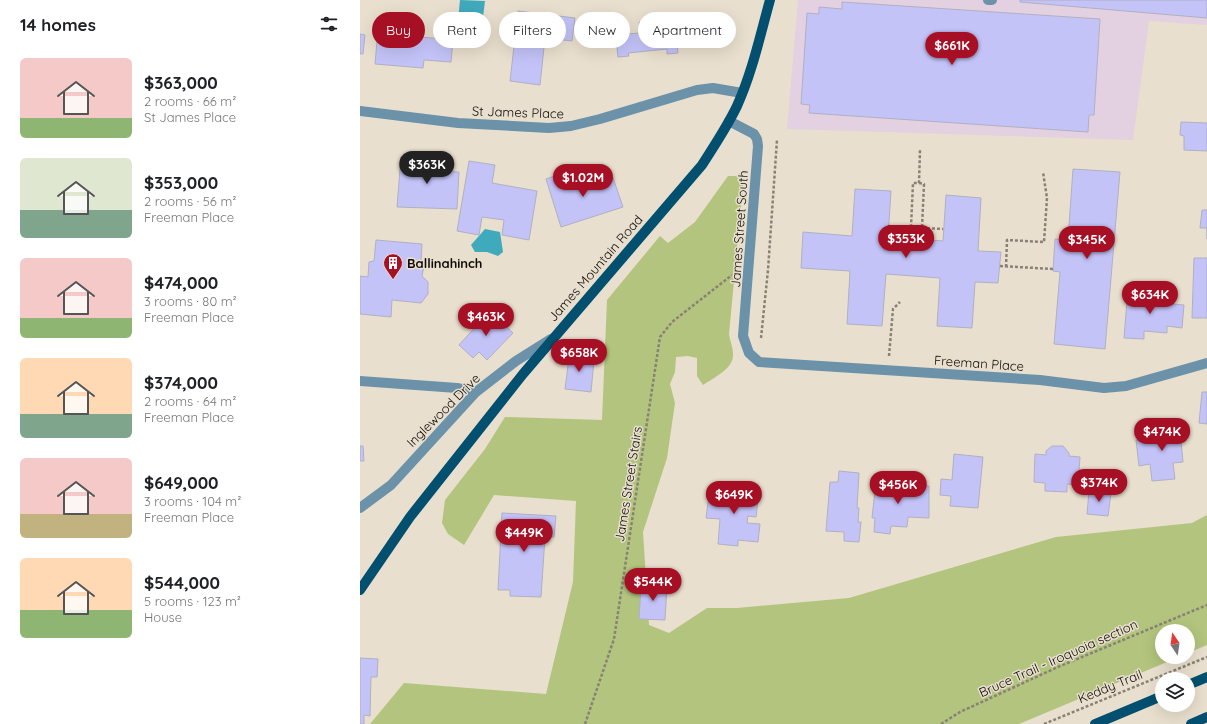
<!DOCTYPE html>
<html lang="en">
<head>
<meta charset="utf-8">
<style>
	body { margin:0; font-family:Quicksand,sans-serif; background:#f2f2f2; color:#202124; height:100vh; display:flex; flex-direction:column; font-size:15px; white-space:nowrap }
	* { box-sizing:border-box; margin:0 }
	p { font-size:13px; color:#757577 }
	.icon { flex:none; width:22px; height:22px; fill:none; stroke:currentColor; stroke-width:2; stroke-linecap:round; stroke-linejoin:round }
	.map { position:relative; flex:1; overflow:hidden }
	.drawer { display:flex; flex-direction:column; background:#fff; width:360px }
	.drawer>* { flex:none }
	.banner { position:absolute; left:12px; top:12px; width:380px; height:36px; display:flex; gap:8px }
	.needle { width:26px; rotate:347deg }
	.controls { position:absolute; left:795px; top:624px; display:grid; gap:8px }
	.controls a { display:grid; place-items:center; width:40px; height:40px; border-radius:50%; background:#fff; box-shadow:0 4px 16px #0002; font-size:20px }
	.price { position:absolute; translate:-50% -34px; padding:0 9px; border-radius:14px; background:#a70f25; color:#fff; font-size:13px; line-height:26px; filter:drop-shadow(0 1px 2px #0008) }
	.price::after { content:''; position:absolute; left:50%; top:24px; width:12px; height:9px; margin-left:-6px; background:inherit; clip-path:polygon(0 0,100% 0,50% 100%) }
	.price.current { background:#222; color:#fff }
	ul { padding:0; list-style:none }
	li { display:flex; align-items:center; gap:12px; height:100px; padding:0 20px }
	li span { display:grid; place-items:center; flex:none; width:112px; height:80px; border-radius:6px; color:#555 }
	li>.icon { margin-inline-start:auto }
	span .icon { width:48px; height:48px; fill:#fffc; stroke-width:1 }
	li b { font-size:17px }
	h2 { display:flex; justify-content:space-between; align-items:center; height:48px; padding:0 20px; font-size:17px }
	.chip { padding:0 14px; border-radius:18px; background:#fff; box-shadow:0 4px 16px #0002; font-size:14px; line-height:36px }
	.chip.current { background:#a70f25; color:#fff }
	main { display:flex; flex:1; min-height:0 }
	.map>svg:first-child { display:block }
	.medical { fill:#e3d0e0 }
	.green { fill:#b2c47d }
	.water { fill:#40aabd }
	.building { fill:#c4c3f8; stroke:#b0b0c2 }
	.lines { fill:none; stroke-linecap:round; stroke-linejoin:round }
	.path { stroke:#888276; stroke-width:2.5; stroke-dasharray:3 2; stroke-linecap:butt }
	.minor { stroke:#6b92a9; stroke-width:10 }
	.major { stroke:#024f6f; stroke-width:10 }
	.labels { text-anchor:middle; dominant-baseline:central; stroke-width:3; stroke-linejoin:round; paint-order:stroke }
	.street-label { font-size:13px; fill:#0e0b06; stroke:#e9dfce }
	.poi-label { font-size:13px; font-weight:bold; fill:#0e0b06; stroke:#e9dfce; text-anchor:start }
</style>
</head>
<body>
<main>
<section class="drawer">
<h2>14 homes<svg class="icon" aria-label="filters" viewBox="0 0 24 24"><path d="M4 7h16M4 17h16"/><circle cx="9" cy="7" r="2"/><circle cx="15" cy="17" r="2"/></svg></h2>
<ul>
<li><span style="background:linear-gradient(#f6c9c9 75%,#8fb573 0)"><svg class="icon" aria-label="home" viewBox="0 0 24 24"><path d="M3 11l9-7 9 7M6 9v11h12V9"/></svg></span><div><b>$363,000</b><p>2 rooms · 66 m²</p><p>St James Place</p></div></li>
<li><span style="background:linear-gradient(#dfe7d0 65%,#7fa58c 0)"><svg class="icon" aria-label="home" viewBox="0 0 24 24"><path d="M3 11l9-7 9 7M6 9v11h12V9"/></svg></span><div><b>$353,000</b><p>2 rooms · 56 m²</p><p>Freeman Place</p></div></li>
<li><span style="background:linear-gradient(#f6c9c9 75%,#8fb573 0)"><svg class="icon" aria-label="home" viewBox="0 0 24 24"><path d="M3 11l9-7 9 7M6 9v11h12V9"/></svg></span><div><b>$474,000</b><p>3 rooms · 80 m²</p><p>Freeman Place</p></div></li>
<li><span style="background:linear-gradient(#ffd9b3 70%,#7fa58c 0)"><svg class="icon" aria-label="home" viewBox="0 0 24 24"><path d="M3 11l9-7 9 7M6 9v11h12V9"/></svg></span><div><b>$374,000</b><p>2 rooms · 64 m²</p><p>Freeman Place</p></div></li>
<li><span style="background:linear-gradient(#f6c9c9 70%,#c2b280 0)"><svg class="icon" aria-label="home" viewBox="0 0 24 24"><path d="M3 11l9-7 9 7M6 9v11h12V9"/></svg></span><div><b>$649,000</b><p>3 rooms · 104 m²</p><p>Freeman Place</p></div></li>
<li><span style="background:linear-gradient(#ffd9b3 65%,#8fb573 0)"><svg class="icon" aria-label="home" viewBox="0 0 24 24"><path d="M3 11l9-7 9 7M6 9v11h12V9"/></svg></span><div><b>$544,000</b><p>5 rooms · 123 m²</p><p>House</p></div></li>
</ul>
</section>
<div class="map">
<svg width="847" height="724" viewBox="0 0 847 724">
	<rect width="100%" height="100%" fill="#e9dfce"/>
	<path class="medical" d="M438,0h409v25l-58,-4 -16,119 -346,-11z"/>
	<path class="green" d="M381,172l3,3 -15,159c1,7 4,13 4,20 1,15 -20,24 -30,31l-6,-9v-18l-9,-2 -12,1 -1,15 -5,12 5,19 -8,55 -24,74 6,93 20,8 38,-25h30l112,-10 207,-61 136,-14 15,-8v130l-19,8v-22h-26v26h17l-160,67h-649l34,-41 142,11 27,-112 3,-81 -82,-6 -30,50 -16,-11 -6,-11 3,-23 40,-51 20,-32 97,3 5,-120 53,-64 8,7 27,-21 33,-46h8z"/>
	<path class="water" d="M100,0l25,1 -4,32 -24,-3z
		M125,229l15,3 3,20 -5,4 -11,-4h-12l-4,-7z"/>
	<path class="building" d="M660,0h187v18l-187,-16z
		M482,2l258,17 -6,96h-5l-1,17 -279,-19 1,-8 -9,-1 6,-91 12,1v-7l23,2z
		M158,11l57,7 -3,23 -27,-3 -5,47 -30,-4z
		M291,21l1,11 17,-2 1,5 6,-1 2,19 -11,1v-5l-39,4 1,3 -11,1 -2,-18 11,-1 -1,-4 14,-1 -1,-11z
		M34,26l17,1 -1,9 43,4 -2,22 -27,-2 -1,8 -48,-4 3,-34 15,1z
		M0,34l5,1 -2,19h-3z
		M821,122l26,1v28l-23,-1v-14l-4,-1z
		M41,157l36,3 -1,11 23,1 -2,37 -60,-2z
		M109,161l26,4 -3,18 45,8 -8,49 -27,-5 2,-15 -22,-3 -3,18 -22,-4z
		M713,169l47,3 -15,177 -51,-5 6,-72 -7,-1 2,-32 13,1z
		M209,171l5,17 38,-13 11,32 -62,20 -15,-48z
		M495,189l36,2 -3,46 55,4 3,-46 35,3 -3,53 23,1 -3,31 -23,-1 -3,46 -35,-2 3,-48 -54,-4 -4,52 -35,-2 3,-53 -49,-3 2,-36 49,4z
		M842,210h5v29v-11h-7z
		M16,240l46,4 -1,17 3,5 -2,10 6,6v12l-7,9 -29,-3 -1,17 -31,-3v-38l8,1 1,-15 5,-1z
		M834,258h13v60h-15z
		M768,289l18,2v4l16,1 -1,7 23,2 -2,23 -15,-2v7l-23,-2v8l-20,-1z
		M130,311l23,22 -26,27 -8,-8 -6,6 -14,-13z
		M210,350l13,2 -1,7 12,1 -3,32 -26,-3z
		M842,392h5v32l-8,-1z
		M823,422l2,19h-4l2,21 -10,1 2,16 -23,2 -2,-17 -11,2 -3,-26 23,-3 -1,-8 16,-2v-4z
		M0,446h3l1,15h-4z
		M692,446h11l6,7v3l11,1 -2,28 -11,-1v8l-22,-1v-8l-11,-1 1,-28 11,1v-4z
		M594,454l29,3 -5,51 -28,-2 1,-10 -11,-1 1,-16 11,1z
		M479,471l20,2 -2,35h2l-1,14h3l-2,20 -15,-1v-9l-18,-1 4,-49h8z
		M516,481l20,1v4h33v32l-21,-1 -1,10 -16,-1 -1,8 -16,-2 1,-14h-3z
		M350,487l49,5 -3,25 -8,-1 -1,7 13,1 -2,18 -20,-2v6l-20,-2 2,-25 -14,-1z
		M729,491l22,2 -3,23 -21,-2z
		M142,513l54,3 -2,21h-9l-4,60 -31,-1v-6h-12z
		M281,585l26,1 -2,34 -26,-1z
		M0,658l18,1 -1,18h-6l-1,39 -6,-1v9h-4z"/>
	<g class="lines">
		<path class="path" d="M559,183l5,1 -2,44 -11,-1 2,-44h6l1,-33
			M528,226l23,1
			M562,228l21,1
			M555,239l1,-11
			M640,266l53,3
			M646,267l1,-27 37,2 3,-44 -4,-26
			M401,338l7,-68 9,-130
			M529,356l4,-47 7,-7
			M225,724l29,-85 46,-302 12,-15 60,-47
			M581,724l19,-12 98,-45 149,-62
			M684,724l163,-67"/>
		<path class="minor" d="M628,0h4
			M0,111l98,12 91,5 22,-2 29,-7 97,-29 16,-2 29,5
			M369,121l25,13 3,5 1,7 -15,190 6,17 10,9 281,18 64,8 22,-2 81,-23
			M0,381l97,7 19,4
			M0,508l31,-23 85,-93 40,-31 35,-22"/>
		<path class="major" d="M0,590l50,-73 113,-143 179,-209c12,-19 25,-38 35,-59 15,-33 23,-70 33,-106
			M828,685l19,-8
			M735,724l67,-28
			M831,724l16,-7"/>
	</g>
	<defs>
		<symbol id="building-pin" viewBox="-11 -11 22 30"><path d="M0 17L-7.5 6A9.5 9.5 0 1 1 7.5 6Z" fill="#a70f25" stroke="#e9dfce"/><path d="M-4-6H4V6H1V3H-1V6H-4ZM-2.5-4.3h1.7v1.8h-1.7ZM.8-4.3h1.7v1.8H.8ZM-2.5-1h1.7V.8h-1.7ZM.8-1h1.7V.8H.8Z" fill="#fff"/></symbol>
	</defs>
	<g fill-rule="evenodd">
		<use href="#building-pin" x="22" y="252" width="22" height="30"/>
	</g>
	<g class="labels">
		<g class="street-label">
			<text transform="translate(158 112) rotate(2)">St James Place</text>
			<text transform="translate(379 229) rotate(-86)">James Street South</text>
			<text transform="translate(235 268) rotate(-49)">James Mountain Road</text>
			<text transform="translate(619 363) rotate(4)">Freeman Place</text>
			<text transform="translate(83 410) rotate(-45)">Inglewood Drive</text>
			<text transform="translate(268 484) rotate(-81)">James Street Stairs</text>
			<text transform="translate(698 658) rotate(-24)">Bruce Trail - Iroquoia section</text>
			<text transform="translate(750 686) rotate(-22)">Keddy Trail</text>
		</g>
		<g class="poi-label">
			<text x="47" y="263">Ballinahinch</text>
		</g>
	</g>
</svg>
<div class="controls">
<a><svg class="needle" viewBox="-14 -14 28 28"><path d="M0-13l5 13h-10z" fill="#e53935"/><path d="M0 13l5-13h-10z" fill="#757577"/></svg></a>
<a><svg class="icon" aria-label="layers" viewBox="0 0 24 24"><path d="M12 4l9 5-9 5-9-5zM3 14l9 5 9-5"/></svg></a>
</div>
<b class="price" style="left:592px;top:66px">$661K</b>
<b class="price current" style="left:67px;top:185px">$363K</b>
<b class="price" style="left:223px;top:198px">$1.02M</b>
<b class="price" style="left:546px;top:259px">$353K</b>
<b class="price" style="left:727px;top:260px">$345K</b>
<b class="price" style="left:790px;top:315px">$634K</b>
<b class="price" style="left:126px;top:337px">$463K</b>
<b class="price" style="left:219px;top:373px">$658K</b>
<b class="price" style="left:802px;top:452px">$474K</b>
<b class="price" style="left:739px;top:503px">$374K</b>
<b class="price" style="left:538px;top:505px">$456K</b>
<b class="price" style="left:374px;top:515px">$649K</b>
<b class="price" style="left:164px;top:553px">$449K</b>
<b class="price" style="left:293px;top:602px">$544K</b>
<div class="banner">
<a class="chip current">Buy</a>
<a class="chip">Rent</a>
<a class="chip">Filters</a>
<a class="chip">New</a>
<a class="chip">Apartment</a>
</div>
</div>
</main>
</body>
</html>
